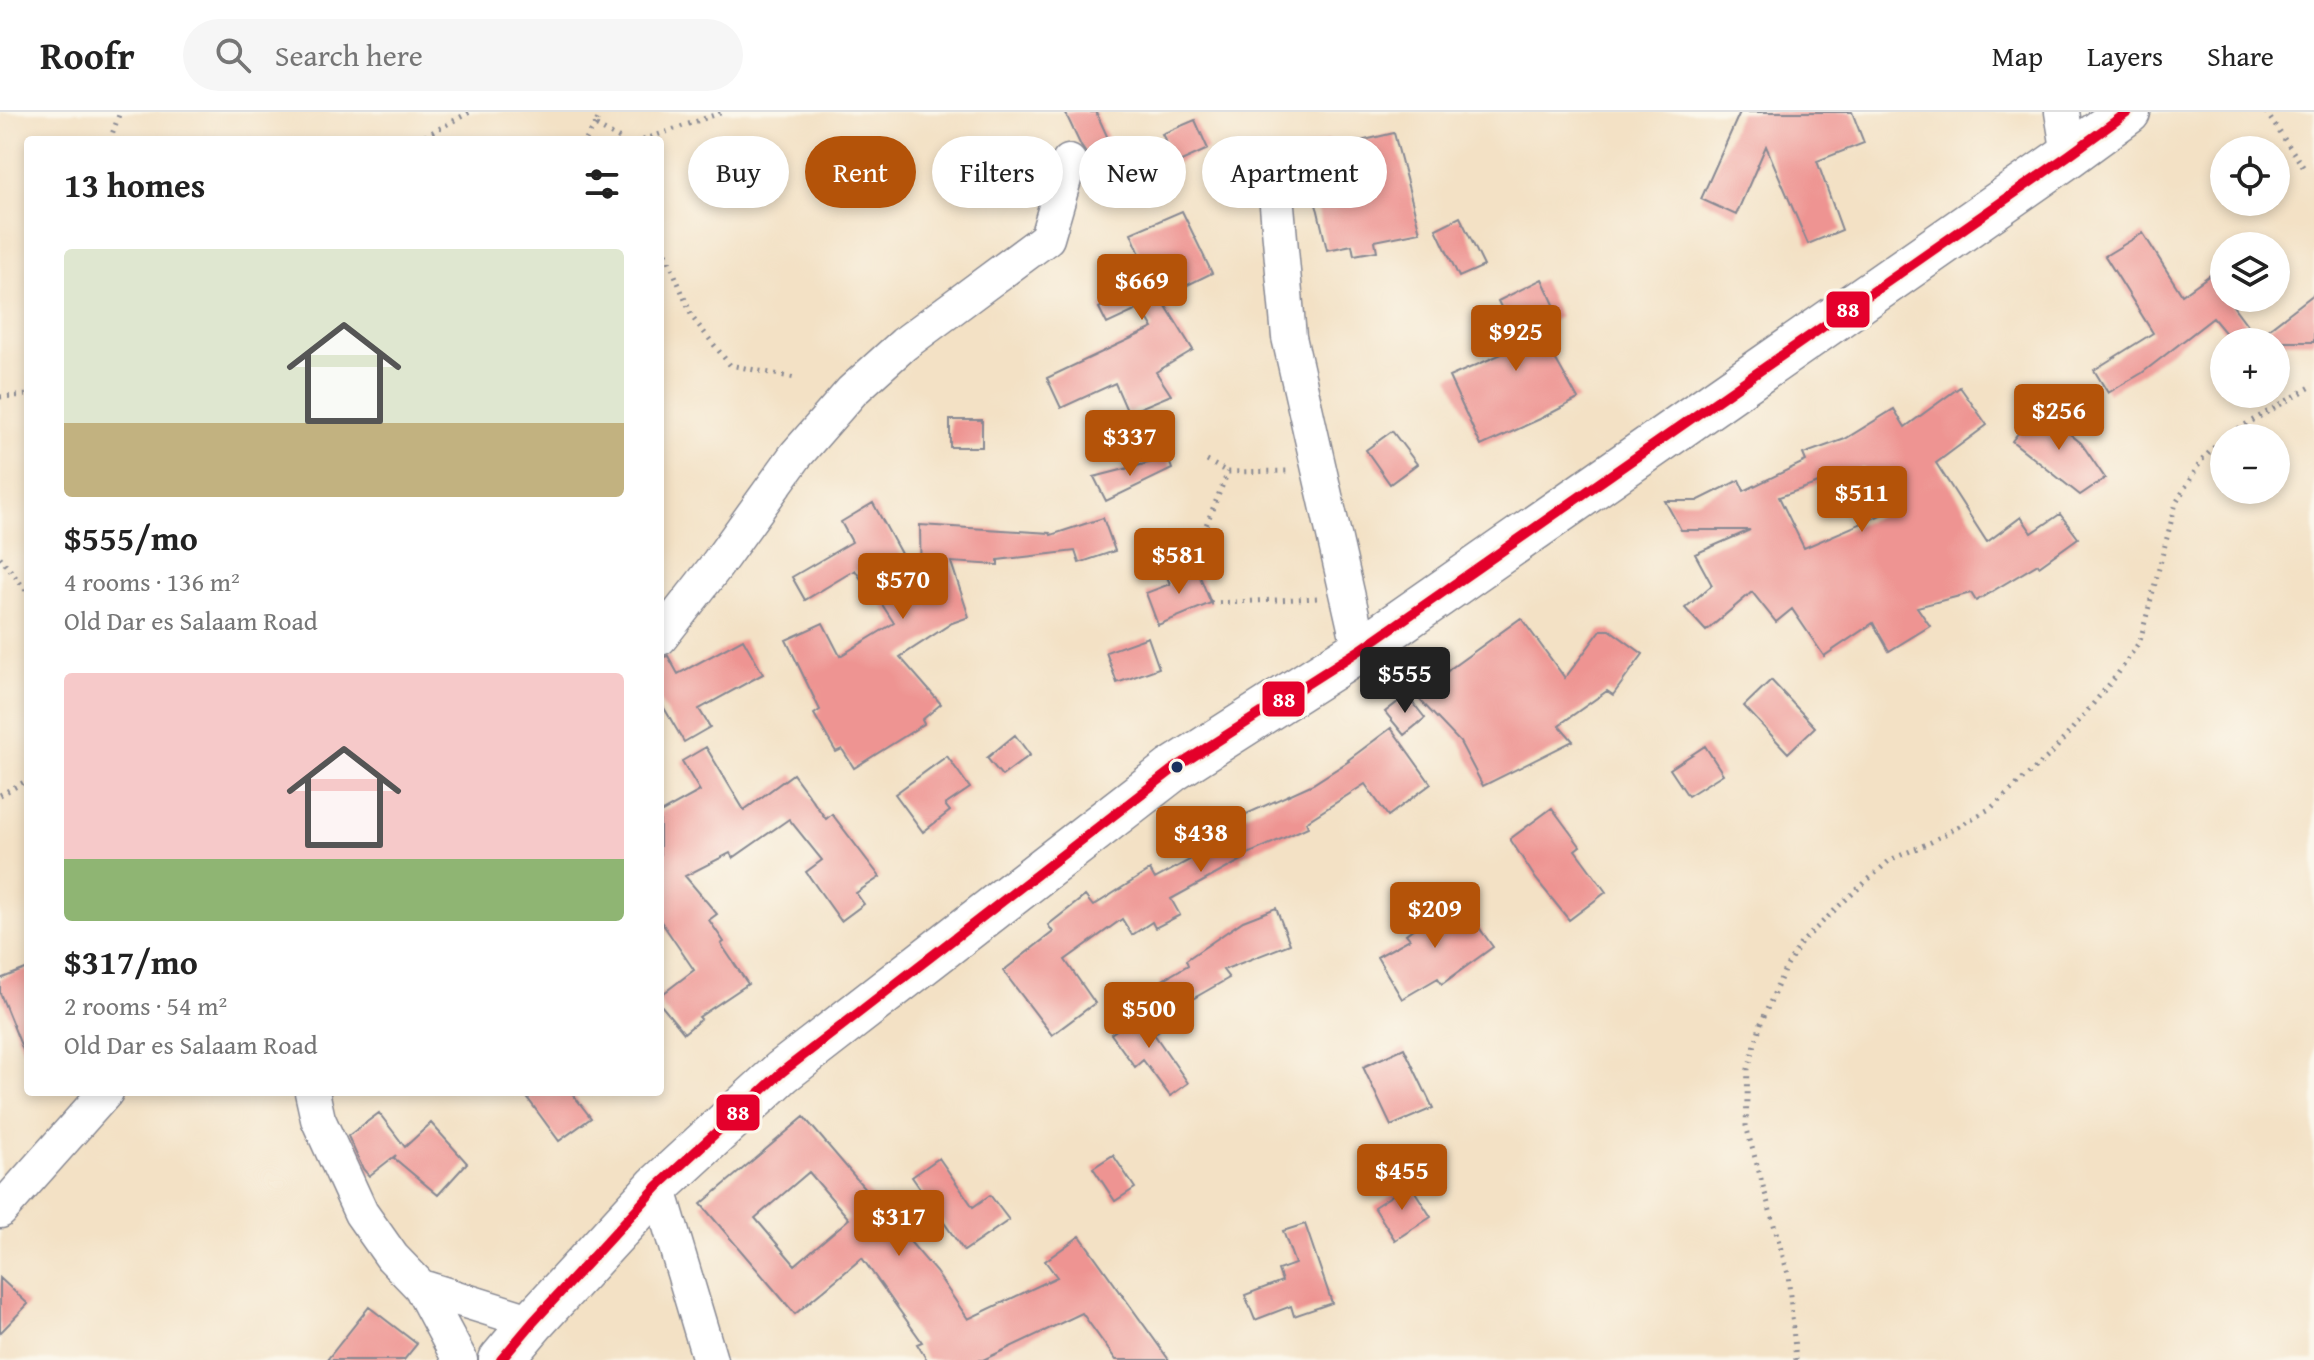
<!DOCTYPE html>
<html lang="en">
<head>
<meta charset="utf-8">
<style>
	body { margin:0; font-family:"Gentium Book Plus",serif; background:#f6f6f6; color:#222; height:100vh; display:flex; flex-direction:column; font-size:30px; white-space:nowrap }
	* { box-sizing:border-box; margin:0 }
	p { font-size:26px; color:#767676 }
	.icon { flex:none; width:44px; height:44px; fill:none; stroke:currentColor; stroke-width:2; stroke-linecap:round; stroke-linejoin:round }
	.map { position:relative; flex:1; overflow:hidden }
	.drawer { position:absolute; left:24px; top:24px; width:640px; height:960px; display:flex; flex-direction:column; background:#fff; border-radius:8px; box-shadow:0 4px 12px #0003 }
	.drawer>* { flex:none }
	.top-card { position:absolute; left:688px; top:24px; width:760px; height:72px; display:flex; gap:16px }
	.controls { position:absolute; left:2210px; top:24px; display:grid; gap:16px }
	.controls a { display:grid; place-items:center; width:80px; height:80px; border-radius:50%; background:#fff; box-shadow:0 4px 12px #0003; font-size:40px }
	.price { position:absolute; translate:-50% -68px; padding:0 18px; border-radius:8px; background:#b45309; color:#fff; font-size:26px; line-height:52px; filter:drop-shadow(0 2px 4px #0008) }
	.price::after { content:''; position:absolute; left:50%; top:48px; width:24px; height:18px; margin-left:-12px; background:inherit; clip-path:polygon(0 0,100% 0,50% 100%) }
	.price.current { background:#222; color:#fff }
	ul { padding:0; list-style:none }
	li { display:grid; align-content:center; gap:16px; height:424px; padding:0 40px }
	li span { display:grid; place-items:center; height:248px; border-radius:8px; color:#555 }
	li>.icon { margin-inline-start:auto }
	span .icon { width:144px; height:144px; fill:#fffc; stroke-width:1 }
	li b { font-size:34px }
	h2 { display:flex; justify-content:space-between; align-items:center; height:96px; padding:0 40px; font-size:34px }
	.chip { padding:0 28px; border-radius:36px; background:#fff; box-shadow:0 4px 12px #0003; font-size:28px; line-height:72px }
	.chip.current { background:#b45309; color:#fff }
	header { display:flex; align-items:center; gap:48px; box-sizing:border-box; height:112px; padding:0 40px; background:#fff; border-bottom:2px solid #e0e0e0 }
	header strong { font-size:38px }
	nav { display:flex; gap:44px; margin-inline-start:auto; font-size:28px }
	.search { width:560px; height:72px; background:#f6f6f6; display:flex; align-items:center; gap:20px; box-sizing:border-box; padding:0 28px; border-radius:44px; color:#767676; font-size:30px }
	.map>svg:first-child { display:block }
	.building { fill:#ee9492; fill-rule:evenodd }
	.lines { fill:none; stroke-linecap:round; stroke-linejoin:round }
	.minor-casing { stroke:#878892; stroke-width:37 }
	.tertiary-casing { stroke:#878892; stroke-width:47 }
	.path { stroke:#878892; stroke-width:5; stroke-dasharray:2 6; stroke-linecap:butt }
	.minor { stroke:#fff; stroke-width:34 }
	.tertiary { stroke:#fff; stroke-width:44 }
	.bus-1-casing { stroke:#fbf7ec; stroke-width:16 }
	.bus-1 { stroke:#e4002b; stroke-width:10 }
	.bus-dot { fill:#1b2f5e; stroke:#fbf7ec; stroke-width:3 }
	.line-badge { stroke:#fbf7ec; stroke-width:3 }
	.badge-label { font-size:22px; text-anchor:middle; font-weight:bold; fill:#fff }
</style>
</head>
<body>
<header>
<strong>Roofr</strong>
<div class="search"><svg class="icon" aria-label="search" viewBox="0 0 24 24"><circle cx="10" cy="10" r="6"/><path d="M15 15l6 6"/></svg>Search here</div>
<nav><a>Map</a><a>Layers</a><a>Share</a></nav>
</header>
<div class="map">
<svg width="2314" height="1248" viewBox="0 0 2314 1248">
	<rect width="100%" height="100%" fill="#fbf7ec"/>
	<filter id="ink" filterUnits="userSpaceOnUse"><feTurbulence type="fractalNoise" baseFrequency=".0125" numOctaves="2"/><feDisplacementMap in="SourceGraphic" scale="16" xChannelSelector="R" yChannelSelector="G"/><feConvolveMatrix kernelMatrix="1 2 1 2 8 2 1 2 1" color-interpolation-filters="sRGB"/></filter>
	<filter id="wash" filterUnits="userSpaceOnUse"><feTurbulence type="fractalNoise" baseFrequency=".006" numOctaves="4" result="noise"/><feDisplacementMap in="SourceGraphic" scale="32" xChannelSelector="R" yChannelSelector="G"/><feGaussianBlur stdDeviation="1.8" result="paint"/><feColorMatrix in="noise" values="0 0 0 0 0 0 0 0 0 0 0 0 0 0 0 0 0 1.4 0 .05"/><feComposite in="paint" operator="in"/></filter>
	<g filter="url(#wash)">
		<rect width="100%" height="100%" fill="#f3e1c5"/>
		<g id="blocks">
			<path class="building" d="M1065,0h31l33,72 -26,12 -15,-33v-7l-7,-10z
				M1740,0h112l12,31 -47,18 25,69 -34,14 -42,-98 -30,69 -35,-16z
				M1195,8l13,29 -31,14 -15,-29z
				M1394,21l26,99 -45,9 2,10 -23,4 -2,-10 -25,5 -9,-39 -20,-61 31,-10 2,8z
				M1182,99l30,62 -51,25 32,52 -37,22 15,23 -43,18 -13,-30 -54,25 -14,-30 106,-50 -12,-20 -34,16 -8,-16 51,-30 -19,-45z
				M1460,105l24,49 -25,11 -23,-48z
				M2143,121l39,62 42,-30v33h3l30,40 57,-44v48h-81l-20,-24 -71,55 -34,20 -14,-23 59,-37 -48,-77z
				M1542,167l18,38 -22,11 40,71 -38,20 -59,27 -32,-69 71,-31 -22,-45z
				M1960,275l27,38 -51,38 51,79 34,-25 11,16 28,-19 18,24 -39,28 -1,-2 -62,37 -5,-8 -54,14 13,19 -41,25 -16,-28 -49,33 -32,-47 -16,13 -24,-30 -46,39 -21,-23 27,-23 -17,-31 55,-24h-69l-16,-29h32l42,-21 5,11 62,-30 -3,-7 42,-15 49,-30 11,18zM1863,355l27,44 -86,37 -25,-51z
				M2038,296l43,35 24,35 -25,17 -68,-54z
				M950,308h32v27h-32z
				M1392,319l25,33 -27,20 -24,-34z
				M1168,346l4,11 -66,32 -12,-24z
				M873,391l48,87 -1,-65 130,8 1,2 52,-17 12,33 -36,12 -4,-12 -77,9v5l-47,-3 18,55 -17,6 -52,34 41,47 -19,16 2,4 -70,44 -12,-19 -6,3 -22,-38 6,-4 -34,-70 37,-17 17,33 54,-33 -26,-40 -3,2 -10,-15 -50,30 -13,-23 60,-35 -11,-20z
				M1195,453l16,38 -53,22 -12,-32 24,-9 -3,-7z
				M1521,506l44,60 36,-48h9l33,24 -30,41 -6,-4 -48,34 14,16 -90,45 -23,-44 -42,-44 32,-29z
				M1148,525l11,31 -42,15 -11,-31z
				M743,527l20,35 -64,35 11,18 -26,15 -24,-41v-43l8,-2 10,18z
				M1771,568l44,47 -27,26 -44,-47z
				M1407,583l18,23 -21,17 -19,-23z
				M1391,616l40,56 -43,32 -23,-32 -59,38 2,5 -67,30 1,3 -71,39 9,16 -25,13 -3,-6 -20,13 -10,-16 -57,41 30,43 -43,32 -49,-64 50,-39 -5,-7 37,-29 8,10 57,-36 5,9 49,-27 -9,-22 22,-10 3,6 93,-42 36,-23 -1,-1z
				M1015,623l15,20 -28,21 -15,-18z
				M1705,634l18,28 -35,22 -18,-27z
				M706,635l38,63 49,-36 33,45 6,-5 48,63 -24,16 8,11 -23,17 -35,-49 16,-12 -33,-41 -56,39 -3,-5 -45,23 32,38 -8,6 15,22 -3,2 27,40 -49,33 2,2 -17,14 -24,-29v-8l34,-26 -34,-50v-107l40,-22 -18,-30z
				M947,644l23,32 -25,17 5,6 -27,21 -28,-38z
				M1552,696l28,38 -5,4 31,42 -37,28 -33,-41 -26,-40z
				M1457,785l36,50 -51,37 -4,-6 -36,21 -25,-42 33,-18 -4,-5z
				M1276,796l14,36 -67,26 6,8 -54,31 -16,-27 29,-17 -2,-5 57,-39z
				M28,856v92h-1l-27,-67v-14z
				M1147,895l15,21 -8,6 34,49 -18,13 -27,-36 -8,7 -24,-33z
				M1404,936l29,60 -42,18 -28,-59z
				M523,980h48l20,26 -32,23z
				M379,1001l26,34 26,-24 36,40 -29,32 -44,-37 2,-3 -27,21 -6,-7 -15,-33z
				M804,1005l132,155 32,47 89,-42 -12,-16 35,-25 89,124h-53l-34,-47 -99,47h-56l-10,-16 5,-2 -60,-84 -67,56 -94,-110zM809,1060l40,47 -54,46 -40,-47z
				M1113,1043l22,33 -20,13 -22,-33z
				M939,1046l34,49 17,-12 19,25 -45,31 -52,-74z
				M1410,1072l21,33 -36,23 -21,-33z
				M1305,1112l27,79 -38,13 -3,-10 -36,14 -10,-25 37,-14 -4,-11 17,-6 -12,-33z
				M0,1166l28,26 -28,29z
				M369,1195l48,37 -13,16h-77z"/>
		</g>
	</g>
	<g filter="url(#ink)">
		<use href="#blocks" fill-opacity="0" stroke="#878892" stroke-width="2"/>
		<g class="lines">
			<defs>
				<path id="minor" d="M2062,0l7,43
					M1276,83l13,142 71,313
					M660,526l56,-72 80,-111 56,-64 52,-47 143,-106 22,-76
					M312,980l6,27 43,94 31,44 29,30 112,35
					M658,1074l52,174
					M0,1099l106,-119
					M421,1175l39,73"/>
				<path id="tertiary" d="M501,1248l32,-38 125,-136 124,-114 390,-302 188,-120 709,-495 59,-43"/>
			</defs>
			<use href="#minor" class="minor-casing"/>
			<use href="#tertiary" class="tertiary-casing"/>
			<path class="path" d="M601,0l-6,13 27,15
				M2266,0l40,59
				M110,28l10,-28
				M418,28l52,-28
				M586,28l10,-17
				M643,28l80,-28
				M660,118l4,18 28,69 38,48 65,13
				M0,285l28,-2
				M1207,349l21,11 62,-1
				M1194,442l34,-82
				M0,445l28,36
				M1211,491l108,-5
				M0,683l28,-15
				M1796,1248l-8,-86 -42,-148 2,-57 13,-46 23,-52 17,-28 39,-38 50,-45 41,-18 60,-34 61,-55 65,-78 23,-34 36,-138 25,-42 23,-24 90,-52"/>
			<use href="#minor" class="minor"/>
			<use href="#tertiary" class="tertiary"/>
			<defs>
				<path id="bus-1" d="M501,1248l32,-38 125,-136 124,-114 390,-302 188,-120 709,-495 59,-43"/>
			</defs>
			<use href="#bus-1" class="bus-1-casing"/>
			<use href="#bus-1" class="bus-1"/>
		</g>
	</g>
	<circle class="bus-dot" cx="1177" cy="655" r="7"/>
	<g class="line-badge">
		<rect x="1825" y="178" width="46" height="39" rx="8" fill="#e4002b"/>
		<rect x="1261" y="568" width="45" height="38" rx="8" fill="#e4002b"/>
		<rect x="715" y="981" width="46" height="39" rx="8" fill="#e4002b"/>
	</g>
	<g class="badge-label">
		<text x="1848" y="205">88</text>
		<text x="1284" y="595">88</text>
		<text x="738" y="1008">88</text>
	</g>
</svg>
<div class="controls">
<a><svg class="icon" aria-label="locate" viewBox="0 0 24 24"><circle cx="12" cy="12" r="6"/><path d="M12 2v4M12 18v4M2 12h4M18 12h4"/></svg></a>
<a><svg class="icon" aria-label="layers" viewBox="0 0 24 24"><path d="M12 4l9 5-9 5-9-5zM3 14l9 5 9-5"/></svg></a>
<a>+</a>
<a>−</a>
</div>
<b class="price" style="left:1142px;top:210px">$669</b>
<b class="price" style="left:1516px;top:261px">$925</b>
<b class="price" style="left:2059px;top:340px">$256</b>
<b class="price" style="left:1130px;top:366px">$337</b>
<b class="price" style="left:1862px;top:422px">$511</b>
<b class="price" style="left:1179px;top:484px">$581</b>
<b class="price" style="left:903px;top:509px">$570</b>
<b class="price current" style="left:1405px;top:603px">$555</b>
<b class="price" style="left:1201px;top:762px">$438</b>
<b class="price" style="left:1435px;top:838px">$209</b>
<b class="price" style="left:1149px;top:938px">$500</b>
<b class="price" style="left:1402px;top:1100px">$455</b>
<b class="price" style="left:899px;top:1146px">$317</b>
<div class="top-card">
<a class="chip">Buy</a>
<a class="chip current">Rent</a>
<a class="chip">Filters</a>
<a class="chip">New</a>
<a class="chip">Apartment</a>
</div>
<section class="drawer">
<h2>13 homes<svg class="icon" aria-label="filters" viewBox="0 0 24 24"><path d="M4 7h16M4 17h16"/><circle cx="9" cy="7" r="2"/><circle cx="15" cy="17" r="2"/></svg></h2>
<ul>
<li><span style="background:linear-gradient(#dfe7d0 70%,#c2b280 0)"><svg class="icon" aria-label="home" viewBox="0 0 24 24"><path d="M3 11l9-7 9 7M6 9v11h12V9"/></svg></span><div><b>$555/mo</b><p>4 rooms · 136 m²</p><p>Old Dar es Salaam Road</p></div></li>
<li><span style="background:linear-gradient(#f6c9c9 75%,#8fb573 0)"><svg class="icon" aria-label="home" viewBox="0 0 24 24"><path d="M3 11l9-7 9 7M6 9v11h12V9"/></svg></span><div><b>$317/mo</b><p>2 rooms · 54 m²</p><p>Old Dar es Salaam Road</p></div></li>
</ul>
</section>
</div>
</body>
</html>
